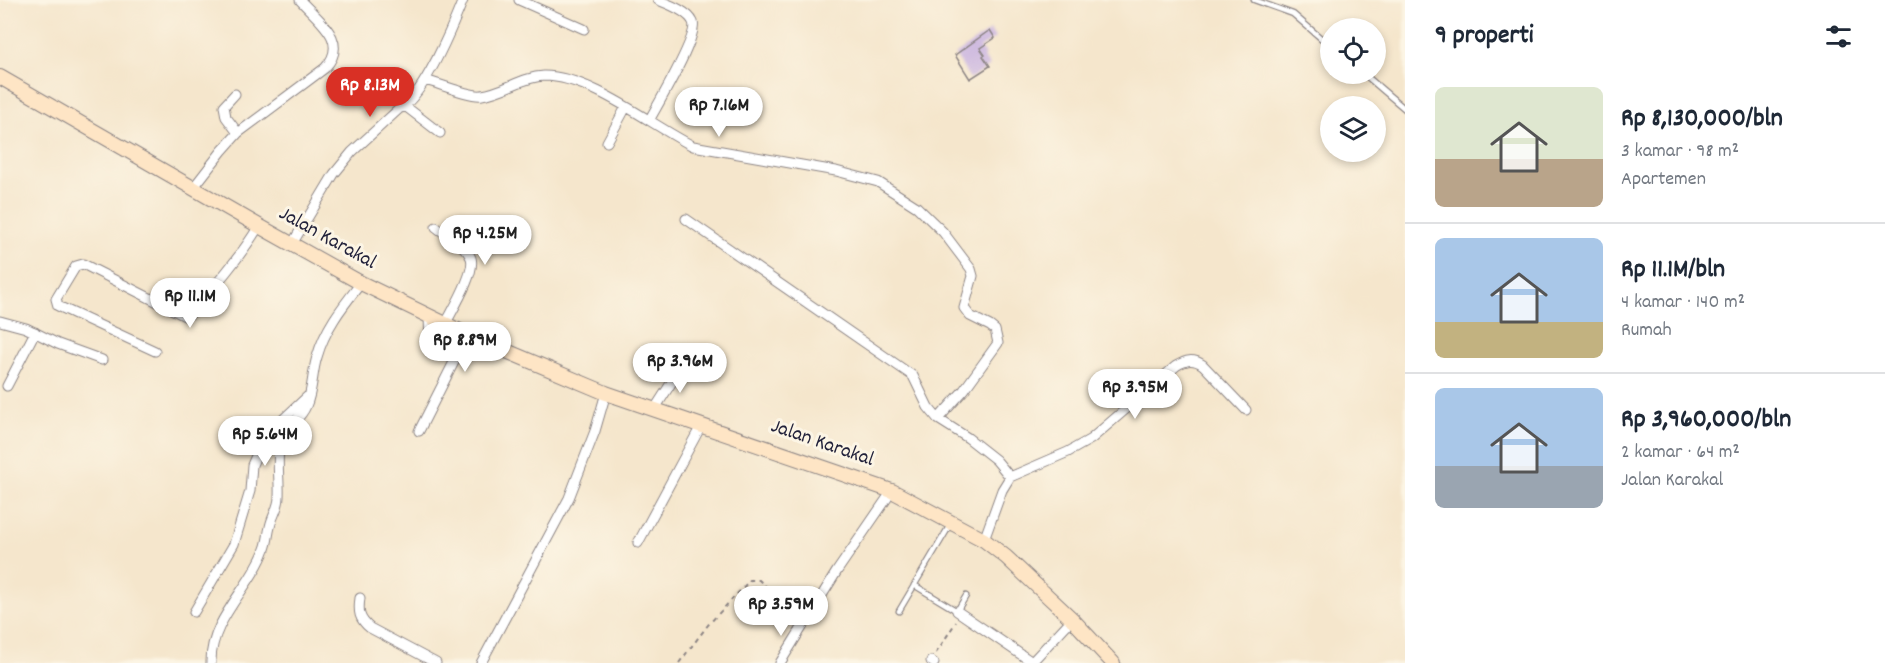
<!DOCTYPE html>
<html lang="id">
<head>
<meta charset="utf-8">
<style>
	body { margin:0; font-family:Dekko,sans-serif; background:#f6f6f7; color:#1f2937; height:100vh; display:flex; flex-direction:column; font-size:22px; white-space:nowrap }
	* { box-sizing:border-box; margin:0 }
	p { font-size:20px; color:#747a83 }
	.icon { flex:none; width:33px; height:33px; fill:none; stroke:currentColor; stroke-width:2; stroke-linecap:round; stroke-linejoin:round }
	.map { position:relative; flex:1; overflow:hidden }
	.drawer { display:flex; flex-direction:column; background:#fff; width:480px }
	.drawer>* { flex:none }
	.fabs { position:absolute; left:1320px; top:18px; display:grid; gap:12px }
	.fabs a { display:grid; place-items:center; width:66px; height:66px; border-radius:50%; background:#fff; box-shadow:0 3px 9px #0003; font-size:30px }
	.price { position:absolute; translate:-50% -51px; padding:0 14px; border-radius:21px; background:#fff; color:#222; font-size:20px; line-height:39px; filter:drop-shadow(0 2px 3px #0008) }
	.price::after { content:''; position:absolute; left:50%; top:36px; width:18px; height:14px; margin-left:-9px; background:inherit; clip-path:polygon(0 0,100% 0,50% 100%) }
	.price.current { background:#d93025; color:#fff }
	ul { padding:0; list-style:none }
	li { display:flex; align-items:center; gap:18px; height:150px; padding:0 30px }
	li+li { border-top:2px solid #e0e1e3 }
	li span { display:grid; place-items:center; flex:none; width:168px; height:120px; border-radius:9px; color:#555 }
	li>.icon { margin-inline-start:auto }
	span .icon { width:72px; height:72px; fill:#fffc; stroke-width:1 }
	li b { font-size:26px }
	h2 { display:flex; justify-content:space-between; align-items:center; height:72px; padding:0 30px; font-size:26px }
	main { display:flex; flex:1; min-height:0 }
	.map>svg:first-child { display:block }
	.building { fill:#c9b3df }
	.lines { fill:none; stroke-linecap:round; stroke-linejoin:round }
	.service-casing { stroke:#8c8484; stroke-width:7 }
	.minor-casing { stroke:#8c8484; stroke-width:11 }
	.secondary-casing { stroke:#8c8484; stroke-width:16 }
	.path { stroke:#8c8484; stroke-width:2; stroke-dasharray:4.5 4.5; stroke-linecap:butt }
	.service { stroke:#fff; stroke-width:4.5 }
	.minor { stroke:#fff; stroke-width:9 }
	.secondary { stroke:#fee5c5; stroke-width:14 }
	.labels { text-anchor:middle; dominant-baseline:central; stroke-width:6; stroke-linejoin:round; paint-order:stroke }
	.street-label { font-size:21px; fill:#22223b; stroke:#fcf5e5 }
</style>
</head>
<body>
<main>
<div class="map">
<svg width="1405" height="663" viewBox="0 0 1405 663">
	<rect width="100%" height="100%" fill="#fcf5e5"/>
	<filter id="ink" filterUnits="userSpaceOnUse"><feTurbulence type="fractalNoise" baseFrequency=".0167" numOctaves="2"/><feDisplacementMap in="SourceGraphic" scale="12" xChannelSelector="R" yChannelSelector="G"/><feConvolveMatrix kernelMatrix="1 2 1 2 8 2 1 2 1" color-interpolation-filters="sRGB"/></filter>
	<filter id="wash" filterUnits="userSpaceOnUse"><feTurbulence type="fractalNoise" baseFrequency=".008" numOctaves="4" result="noise"/><feDisplacementMap in="SourceGraphic" scale="24" xChannelSelector="R" yChannelSelector="G"/><feGaussianBlur stdDeviation="1.35" result="paint"/><feColorMatrix in="noise" values="0 0 0 0 0 0 0 0 0 0 0 0 0 0 0 0 0 1.4 0 .05"/><feComposite in="paint" operator="in"/></filter>
	<g filter="url(#wash)">
		<rect width="100%" height="100%" fill="#f5e6cc"/>
		<g id="blocks">
			<path class="building" d="M990,30l5,8 -15,10 5,7 -2,1 7,10 -20,13 -15,-24z"/>
		</g>
	</g>
	<g filter="url(#ink)">
		<use href="#blocks" fill-opacity="0" stroke="#8c8484" stroke-width="1.5"/>
		<g class="lines">
			<defs>
				<path id="service" d="M1254,0l39,14 37,32
					M1364,74l41,35
					M914,585l43,26 9,-15
					M899,611l51,-86"/>
				<path id="minor" d="M519,0l65,29
					M425,80c12,3 46,17 57,15 22,-3 40,-18 62,-19 47,0 107,49 149,70l143,25 42,11 39,25 26,25 28,37 2,7 -9,32 6,8 20,10 5,4 3,13 -34,47 -26,29
					M235,94l-11,12 2,11 12,16
					M405,106l35,27
					M650,119c8,-15 49,-84 43,-97 -5,-11 -25,-18 -35,-22
					M607,142l19,-35
					M194,187l28,-36 16,-18 87,-65c25,-27 -6,-47 -25,-68
					M686,219l227,157 15,31 10,12 30,19 28,22 14,17 -8,13 -18,50
					M436,227c10,8 30,18 35,31 5,14 -18,51 -25,65
					M292,244l42,-70 18,-22 47,-43c24,-11 54,-84 64,-109
					M0,321l26,7 32,16 44,16
					M155,351l-97,-45 -2,-7 20,-33 7,-2 102,52 5,-2c25,-28 49,-55 69,-88
					M7,386l28,-54
					M654,410l30,-47
					M419,431l36,-71 -4,-5 -21,-10 -1,-30
					M1010,477l58,-25 23,-13 85,-73c10,-6 17,-8 27,-1l43,45
					M638,543l63,-117
					M360,598c-2,14 -1,21 10,30l66,35
					M957,611l75,51
					M194,612l40,-68 16,-53 2,-26 7,-16 18,-24 32,-30
					M931,661l3,2
					M211,663c-1,-44 40,-75 54,-114 3,-7 3,-15 5,-22 2,-11 9,-19 9,-30 1,-18 -3,-37 1,-55 4,-15 20,-21 26,-36 7,-15 6,-34 11,-49 8,-29 26,-51 44,-74
					M481,663l88,-165 26,-67 11,-38
					M780,663l57,-92 55,-80
					M1031,663l41,-44"/>
				<path id="secondary" d="M0,77l259,149 102,57 105,51 140,59 286,98 92,49 22,17 66,62 41,44"/>
			</defs>
			<use href="#service" class="service-casing"/>
			<use href="#minor" class="minor-casing"/>
			<use href="#secondary" class="secondary-casing"/>
			<path class="path" d="M936,653l20,-31
				M679,663l29,-38 42,-45h9l38,37"/>
			<use href="#service" class="service"/>
			<use href="#minor" class="minor"/>
			<use href="#secondary" class="secondary"/>
		</g>
	</g>
	<g class="labels">
		<g class="street-label">
			<text transform="translate(327 239) rotate(29)">Jalan Karakal</text>
			<text transform="translate(822 444) rotate(19)">Jalan Karakal</text>
		</g>
	</g>
</svg>
<div class="fabs">
<a><svg class="icon" aria-label="locate" viewBox="0 0 24 24"><circle cx="12" cy="12" r="6"/><path d="M12 2v4M12 18v4M2 12h4M18 12h4"/></svg></a>
<a><svg class="icon" aria-label="layers" viewBox="0 0 24 24"><path d="M12 4l9 5-9 5-9-5zM3 14l9 5 9-5"/></svg></a>
</div>
<b class="price current" style="left:370px;top:118px">Rp 8.13M</b>
<b class="price" style="left:719px;top:138px">Rp 7.16M</b>
<b class="price" style="left:485px;top:266px">Rp 4.25M</b>
<b class="price" style="left:190px;top:329px">Rp 11.1M</b>
<b class="price" style="left:465px;top:373px">Rp 8.89M</b>
<b class="price" style="left:680px;top:394px">Rp 3.96M</b>
<b class="price" style="left:1135px;top:420px">Rp 3.95M</b>
<b class="price" style="left:265px;top:467px">Rp 5.64M</b>
<b class="price" style="left:781px;top:637px">Rp 3.59M</b>
</div>
<section class="drawer">
<h2>9 properti<svg class="icon" aria-label="filters" viewBox="0 0 24 24"><path d="M4 7h16M4 17h16"/><circle cx="9" cy="7" r="2"/><circle cx="15" cy="17" r="2"/></svg></h2>
<ul>
<li><span style="background:linear-gradient(#dfe7d0 60%,#b9a48a 0)"><svg class="icon" aria-label="home" viewBox="0 0 24 24"><path d="M3 11l9-7 9 7M6 9v11h12V9"/></svg></span><div><b>Rp 8,130,000/bln</b><p>3 kamar · 98 m²</p><p>Apartemen</p></div></li>
<li><span style="background:linear-gradient(#a9c7e8 70%,#c2b280 0)"><svg class="icon" aria-label="home" viewBox="0 0 24 24"><path d="M3 11l9-7 9 7M6 9v11h12V9"/></svg></span><div><b>Rp 11.1M/bln</b><p>4 kamar · 140 m²</p><p>Rumah</p></div></li>
<li><span style="background:linear-gradient(#a9c7e8 65%,#9aa5b1 0)"><svg class="icon" aria-label="home" viewBox="0 0 24 24"><path d="M3 11l9-7 9 7M6 9v11h12V9"/></svg></span><div><b>Rp 3,960,000/bln</b><p>2 kamar · 64 m²</p><p>Jalan Karakal</p></div></li>
</ul>
</section>
</main>
</body>
</html>
